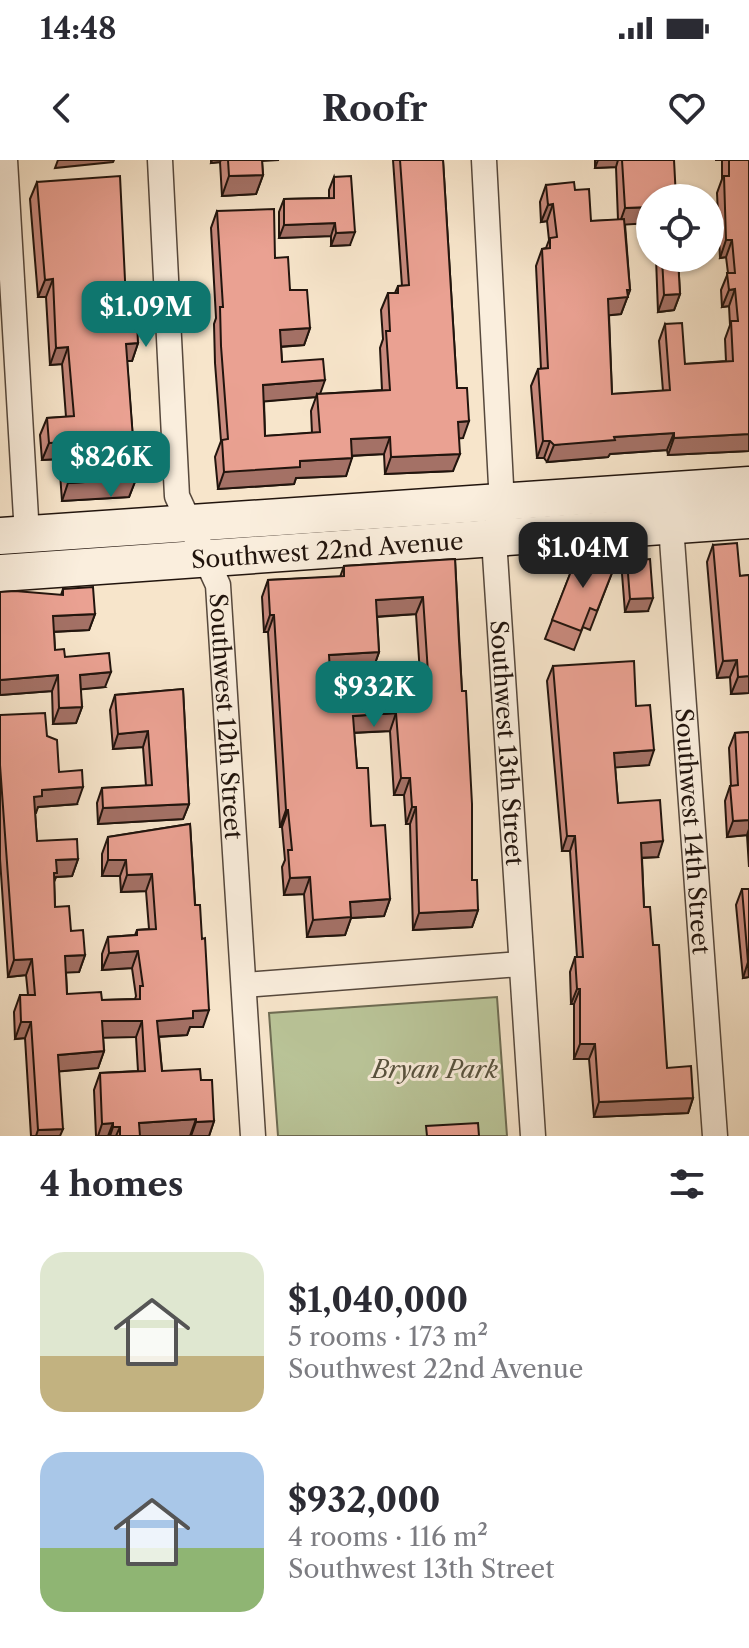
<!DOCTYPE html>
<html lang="en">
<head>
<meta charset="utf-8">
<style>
	body { margin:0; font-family:"Libre Caslon Text",serif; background:#f7f7f7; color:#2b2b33; height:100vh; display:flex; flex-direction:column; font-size:30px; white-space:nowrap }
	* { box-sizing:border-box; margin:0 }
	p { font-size:26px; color:#7c7c81 }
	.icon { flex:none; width:44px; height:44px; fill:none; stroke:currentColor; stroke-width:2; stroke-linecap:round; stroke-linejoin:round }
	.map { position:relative; height:976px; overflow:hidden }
	.drawer { display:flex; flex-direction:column; background:#fff; flex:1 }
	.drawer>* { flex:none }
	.fabs { position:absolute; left:636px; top:24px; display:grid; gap:16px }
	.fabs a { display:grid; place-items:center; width:88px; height:88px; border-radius:50%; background:#fff; box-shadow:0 2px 6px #0004; font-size:40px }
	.price { position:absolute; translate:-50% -68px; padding:0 18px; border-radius:16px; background:#0f766e; color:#fff; font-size:26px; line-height:52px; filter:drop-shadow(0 2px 4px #0008) }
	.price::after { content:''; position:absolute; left:50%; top:48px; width:24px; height:18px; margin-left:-12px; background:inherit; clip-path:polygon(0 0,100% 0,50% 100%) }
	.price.on { background:#222; color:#fff }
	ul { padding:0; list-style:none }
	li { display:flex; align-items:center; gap:24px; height:200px; padding:0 40px }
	li span { display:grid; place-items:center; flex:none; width:224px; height:160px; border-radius:24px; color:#555 }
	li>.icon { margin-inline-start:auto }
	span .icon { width:96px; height:96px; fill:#fffc; stroke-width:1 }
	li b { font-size:34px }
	h2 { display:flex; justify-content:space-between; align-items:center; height:96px; padding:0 40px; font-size:34px }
	.status { display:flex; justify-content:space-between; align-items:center; height:56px; padding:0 40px; background:#fff; direction:ltr }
	.status svg { height:22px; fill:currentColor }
	header { display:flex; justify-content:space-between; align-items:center; height:104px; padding:0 40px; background:#fff; font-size:36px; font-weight:700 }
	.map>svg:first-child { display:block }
	.green { fill:#bac599; stroke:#6e6c53; stroke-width:2 }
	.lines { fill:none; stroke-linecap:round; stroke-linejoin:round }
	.minor-casing { stroke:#56483c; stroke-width:27 }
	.secondary-casing { stroke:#21140d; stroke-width:39 }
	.minor { stroke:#faeedd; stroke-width:24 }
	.secondary { stroke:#faeedd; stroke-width:36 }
	.wall { fill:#c98a7e; stroke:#21140d; stroke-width:2; fill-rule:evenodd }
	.shaded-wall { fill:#a47166; stroke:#21140d; stroke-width:2 }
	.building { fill:#eaa192; stroke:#21140d; stroke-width:2; fill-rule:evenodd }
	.labels { text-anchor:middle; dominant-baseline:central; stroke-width:6; stroke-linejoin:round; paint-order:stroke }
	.street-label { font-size:24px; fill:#21140d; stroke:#faeedd }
	.park-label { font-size:24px; font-style:italic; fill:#57523e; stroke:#faeedd }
</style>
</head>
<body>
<div class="status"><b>14:48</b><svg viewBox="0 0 49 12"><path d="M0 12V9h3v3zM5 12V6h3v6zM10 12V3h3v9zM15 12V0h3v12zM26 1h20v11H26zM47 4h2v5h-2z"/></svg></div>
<header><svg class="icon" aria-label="back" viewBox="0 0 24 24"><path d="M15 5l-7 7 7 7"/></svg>Roofr<svg class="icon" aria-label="heart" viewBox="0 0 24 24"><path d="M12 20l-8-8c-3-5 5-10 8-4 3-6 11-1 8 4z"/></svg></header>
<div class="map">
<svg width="749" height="976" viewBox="0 0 749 976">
	<rect width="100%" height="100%" fill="#f7e5cb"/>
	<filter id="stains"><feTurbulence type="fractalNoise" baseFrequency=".0025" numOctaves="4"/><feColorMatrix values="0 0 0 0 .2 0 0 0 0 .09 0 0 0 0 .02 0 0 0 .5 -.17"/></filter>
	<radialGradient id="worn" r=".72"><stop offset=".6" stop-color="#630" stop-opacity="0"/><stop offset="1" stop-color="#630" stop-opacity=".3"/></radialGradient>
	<path class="green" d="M497,837l10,139h-229l-9,-123z"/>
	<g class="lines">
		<defs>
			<g id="minor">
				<path d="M5,0l22,375"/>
				<path id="s1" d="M160,0l17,336 41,89 35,551"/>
				<path id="s2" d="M484,0l17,325 -6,70 38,581"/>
				<path id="s3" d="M671,366l44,610"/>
				<path d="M245,825l275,-21"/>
			</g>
			<g id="secondary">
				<path d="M0,376l749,-51"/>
				<path id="s4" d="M0,413l749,-53"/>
			</g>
		</defs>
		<use href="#minor" class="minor-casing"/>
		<use href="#secondary" class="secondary-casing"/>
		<use href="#minor" class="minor"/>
		<use href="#secondary" class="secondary"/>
	</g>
	<path class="wall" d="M211,0h68l-17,1 1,14 -7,19 -34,2 -2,-34 -9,1z
		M393,0h50l14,228 6,50h-4l-6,33 -68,3 -1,-20 -32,2 -6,20 -50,2 -2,6 -76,5 -3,-32 6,-16 -6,-78 -1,-39 2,-6 -5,-90 6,-17 58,47 15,32 20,38 -6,17 -23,2 1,15 38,32 62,-4 -2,-42 3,-9 -2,-29 7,-17h7l3,-7h4zM316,237l-5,14 1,22 -47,3 -1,-35z
		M595,0h79l-24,38v25l-25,1 5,66 -9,24 -12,1 3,79 51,-3 -4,-50 6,-17 20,40 41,-3 -1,-22 5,-14 -1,-19 -7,1 -1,-17 7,-17 -2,-16 -6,1 -3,-65 5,-14v-19h-7h34v291l-81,4 -1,-5 -57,4 -2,3 -61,5 -3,-4h-7l-6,-72 7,-17h3l-5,-103 6,-17 4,-1 3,-8 -2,-19 -6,1 -1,-20 6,-17 29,5 16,31 27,-1 -2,-53 -21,1z
		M334,17l16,68 -19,1v-10l-52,2v-26l5,-13 45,-1v-8z
		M37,22l89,119 12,42 -6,18h-5l9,118 -7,18 -67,4 -3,-42 -17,1 -2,-25 7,-17 19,-1 -4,-53 -12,1 -4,-68h-8l-8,-98z
		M656,98h22l2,36 -6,16 -16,2z
		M713,385l27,31 9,-1v118l-18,1 -1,-17 -13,1 -10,-116z
		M579,391l36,14 -25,65 -7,-3 -9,23 -29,-11z
		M455,399l17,321 6,30 -6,17 -59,3 -3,-106h-4l-2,-29h-10l-4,-64 -36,2 3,35 33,131 -6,17 -33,2 -6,17 -38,2 -3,-43 -20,1 -2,-28 3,-7 -3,-33h-2l-12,-195h-4l-2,-35 6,-17 72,-3 4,-11zM416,454l4,60h-3l-8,20 -47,2 -31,-6 -1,-18 43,-3 6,-17 -2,-35z
		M627,401l21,50 -23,1 -3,-38z
		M63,429l32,25 -6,16 -35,2 1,18 50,37 -25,2 2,18 -6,16 -23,1 -1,-33 -52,4 61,-100z
		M553,506l83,40 13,59 -34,2 3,36 40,54 -16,1 2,49 9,38 14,123 26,30 -5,15 -94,4 -5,-58h-15v-55h-3l-1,-32 5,-15h2l-7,-106h-8l-15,-170z
		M183,529l6,115 -6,15 -85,5 -1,-21 5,-15 44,-2 -3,-39 -30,2 -3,-39 5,-15z
		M0,555l47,21 12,36 18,32 -39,3 -3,6 2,28 41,18 -6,17 -16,1 -2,4 1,26 16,24 14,24 -6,17h-13l1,22 35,6 33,-1 1,-3 -4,-28 -30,2v-16l6,-17 27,-2 2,-5 12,-1 -3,-38 -25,1 -1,-16h-18v-22l6,-17 82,-13 13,203h-13l-3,8 -28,2 3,34 39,9 13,41 -5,15h-113l-2,-46 6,-17 38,-2 -2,-34h-33l1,14 -6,17 -39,3 1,65h-29l-6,-98 -10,1 -1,-27 6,-17h8l-2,-20 -18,2 -8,-118z
		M749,572v135l-2,-32 -20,2 -2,-36 5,-15h1l-2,-38 6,-15z
		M742,729h7v88l-6,1 -7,-73z"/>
	<path class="shaded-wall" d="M58,0h56l-1,2 -58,6z
		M212,0h9l-1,2 -9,1z
		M598,0h20l-2,7 -21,1z
		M263,15l-7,19 -34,2 7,-20z
		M553,44l-6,17 -6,1 7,-17z
		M650,47v16l-31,2 6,-17z
		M335,63l-4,13 -52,2 5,-13z
		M355,72l-5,13 -19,1 5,-13z
		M726,80h6l-6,17 -6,1z
		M53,119l-7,18h-8l7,-17z
		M735,129l-6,17 -7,1 7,-17z
		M627,130h3l-9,24 -19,2 6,-17z
		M680,134l-6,16 -16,2 6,-17z
		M310,168l-6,17 -30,2 6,-17z
		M138,183l-6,18h-12l6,-17z
		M68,187l-6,17 -12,1 6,-17z
		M325,220l-6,17 -2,-3 -1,3 -59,5 6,-17z
		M469,261l-6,17 -11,1 6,-17z
		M674,273l-7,17 -57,4 -2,3 -61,5 7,-17 60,-8z
		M749,274v17l-81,4 6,-17z
		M390,277l-6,17 -39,2 6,-17z
		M543,281h7l-6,17h-7z
		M65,282l-6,17 -17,1 7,-17z
		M460,294l-7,17 -68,3 6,-17z
		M352,298l-6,18 -50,2 -2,6 -76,5 6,-17 76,-11z
		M136,319l-7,18 -67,4 6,-18z
		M423,437l-7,17 -46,3 6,-17z
		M653,438l-5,13 -23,1 5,-13z
		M95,454l-6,16 -42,2 6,-16z
		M270,455h4l-6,17h-4z
		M379,492l-6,17 -50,3 6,-17z
		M737,500l-7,17 -13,1 6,-17z
		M111,512l-6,15 -31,3 6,-15z
		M58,515l-6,16 -52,4v-15z
		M749,516v17l-18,1 7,-17z
		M82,547l-6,16 -23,1 6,-16z
		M396,553l-6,18 -43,2 6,-17z
		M148,571l-5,16 -30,2 5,-15z
		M654,590l-5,15 -40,3 5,-15z
		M401,618h9l-6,17h-10z
		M83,627l-6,17 -39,3 -2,6h-8l6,-16 8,-7z
		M189,644l-6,15 -85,5 5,-16z
		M412,647h4l-6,17h-4z
		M286,650h2l-6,17h-2z
		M749,660v9l-2,6 -20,2 6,-16z
		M567,676h8l-5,15h-8z
		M663,681l-5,16 -23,1 6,-15z
		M78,699l-6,17 -16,1 -5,13 5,-30z
		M108,700h18l-6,16h-18z
		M152,714l-6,17 -25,1 6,-17z
		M310,717l-6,17 -20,1 6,-17z
		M390,739l-6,17 -33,2 -6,17 -38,2 6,-17 37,-18z
		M478,750l-6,17 -59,3 6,-17z
		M138,791l-6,17 -30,2 7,-17z
		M85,795l-6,17 -20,1 6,-17z
		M32,799l-6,16 -18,2 6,-17z
		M748,802l1,15 -6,1z
		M577,829h3l-6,15h-3z
		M209,850l-6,17h-13l-3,8 -36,2 6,-16 36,-10z
		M102,861h40l-6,16 -40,1z
		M21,862h10l-6,16 -10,1z
		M580,884h15l-6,15h-15z
		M104,891l-6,17 -46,4 6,-17z
		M693,938l-5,15 -94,4 5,-15z
		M196,959l-6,17h-56l5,-13z
		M214,961l-5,15h-18l5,-14z
		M113,963l-5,13h-10l4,-12z
		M113,967h7l-4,9h-6z
		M63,969l-3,7h-24l2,-6z"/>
	<path class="building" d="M228,0h34l1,15 -34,1z
		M400,0h43l14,228h10l2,33 -11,1 2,32 -69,3 -1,-20 -39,2 1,19 -52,3v6l-76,5 -2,-32 6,-1 -7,-93 -1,-39h3l-6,-96 57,-2 1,49 13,-1 2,33h17l3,38 -30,2 2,32 41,-3 2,21 -62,5 2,51 55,-4 -3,-38 73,-4 -4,-59h4l-2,-38h10v-7l11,-1z
		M622,0h52l2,38h-26v9l-25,1z
		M729,0h20v274l-75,4v-5l-60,4 1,3 -61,5 -4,-4h-7l-5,-72 10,-1 -6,-119 8,-1v-10l7,-1 -4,-33 -5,1 -2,-20 28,-3 1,8 14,-1 2,32 33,-2 6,71h-3l1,7 -20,2 4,95 58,-4 -5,-66 17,-1 3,41 48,-3 -2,-40h7l-3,-32 -6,1 -2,-17h8l-3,-33h-6l-2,-64h5z
		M120,16l6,125 10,-1 2,43 -12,1 10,135 -68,4 -3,-41 -16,1 -2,-25 27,-2 -6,-69 -12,1 -3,-69 -8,1 -8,-98z
		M351,16l4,56 -19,1 -1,-10 -51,2v-26l50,-1v-21z
		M662,98h16l2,36 -16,1z
		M737,383l3,33 9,-1v101l-11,1 -1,-17 -14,1 -10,-116z
		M579,391l36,14 -18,46 -7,-3 -9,23 -29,-11z
		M455,399l4,82 3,50h4l6,113v76h5l1,30 -59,3 -3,-106h-4l-2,-29h-9l-5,-65 -43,3 4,52h11l3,58 14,-1 5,74 -40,3 1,15 -38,3 -3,-43 -20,1 -2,-28h4l-4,-40h-2l-12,-195h-4l-2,-35 76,-4v-10zM423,437l5,76 -11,1 1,13h-6v7l-50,2v-8l-31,2 -2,-35 50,-3 -3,-52z
		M650,399l3,39 -23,1 -3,-38z
		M93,427l2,27 -42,2 2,34 9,-1 1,8 44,-4 2,19 -31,3 2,32 -23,1 -1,-33 -58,5v-88l15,-1 48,4v-6z
		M634,501l2,45 14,-1 4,45 -40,3 4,50 42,-3 3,41 -22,2 3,64h6l3,38h6l8,123 24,-2 2,32 -94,4 -4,-58h-15v-55h-3l-2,-32h8l-8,-121h-8l-14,-170z
		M183,529l6,115 -86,4 -1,-20 50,-3 -4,-54 -30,3 -3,-39z
		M45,553l2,23 10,4 2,32 23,-2 1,17 -41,3v6l-8,1 3,44 40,-2 1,20 -22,1 1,13h-3l1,34 14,-1 2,25 12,-1 2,25 -20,1 2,38 34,-2 1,8 38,-1v-13h3l-5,-35 -29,2 -1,-16 29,-2v-5l19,-1 -4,-55 -25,1 -1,-15h-18v-23l82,-13 5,81h5l2,34 3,-1 4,72 -16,1v7l-36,3 5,50 38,-2 1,11h11l2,41 -18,1v-3l-57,4 1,13h-20v-9h-7v-4l-11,1 -2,-51 45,-2 -3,-50h-40l2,30 -46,4 5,74 -25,1 -7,-108h-10l-1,-27h15l-3,-36 -18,1 -14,-195v-50z
		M749,572v88l-16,1 -3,-35 8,-1 -3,-52z
		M742,729h7v73h-1z
		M478,963l1,13h-52l-1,-10z"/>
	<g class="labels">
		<g class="street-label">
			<text stroke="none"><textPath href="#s4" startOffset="328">Southwest 22nd Avenue</textPath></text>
			<text stroke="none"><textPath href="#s1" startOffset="566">Southwest 12th Street</textPath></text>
			<text stroke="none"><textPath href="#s2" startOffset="584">Southwest 13th Street</textPath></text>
			<text stroke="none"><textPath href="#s3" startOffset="306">Southwest 14th Street</textPath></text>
		</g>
		<g class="park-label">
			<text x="435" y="909">Bryan Park</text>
		</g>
	</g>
	<rect width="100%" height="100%" filter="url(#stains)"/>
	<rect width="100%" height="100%" fill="url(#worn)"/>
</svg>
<div class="fabs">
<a><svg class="icon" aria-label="locate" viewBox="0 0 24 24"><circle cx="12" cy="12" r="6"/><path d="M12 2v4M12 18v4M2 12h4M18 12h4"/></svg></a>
</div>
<b class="price" style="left:146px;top:189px">$1.09M</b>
<b class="price" style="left:111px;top:339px">$826K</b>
<b class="price on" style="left:583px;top:430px">$1.04M</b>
<b class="price" style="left:374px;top:569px">$932K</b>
</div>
<section class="drawer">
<h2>4 homes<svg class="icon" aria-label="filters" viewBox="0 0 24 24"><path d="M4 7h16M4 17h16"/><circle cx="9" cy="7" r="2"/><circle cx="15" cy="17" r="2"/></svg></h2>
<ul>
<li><span style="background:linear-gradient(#dfe7d0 65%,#c2b280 0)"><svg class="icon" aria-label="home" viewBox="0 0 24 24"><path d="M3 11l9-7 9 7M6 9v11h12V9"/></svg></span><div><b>$1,040,000</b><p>5 rooms · 173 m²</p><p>Southwest 22nd Avenue</p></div></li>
<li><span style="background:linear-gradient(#a9c7e8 60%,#8fb573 0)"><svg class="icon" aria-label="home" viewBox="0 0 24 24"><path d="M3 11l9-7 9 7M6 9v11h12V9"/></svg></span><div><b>$932,000</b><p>4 rooms · 116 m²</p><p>Southwest 13th Street</p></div></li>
</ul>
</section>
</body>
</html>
